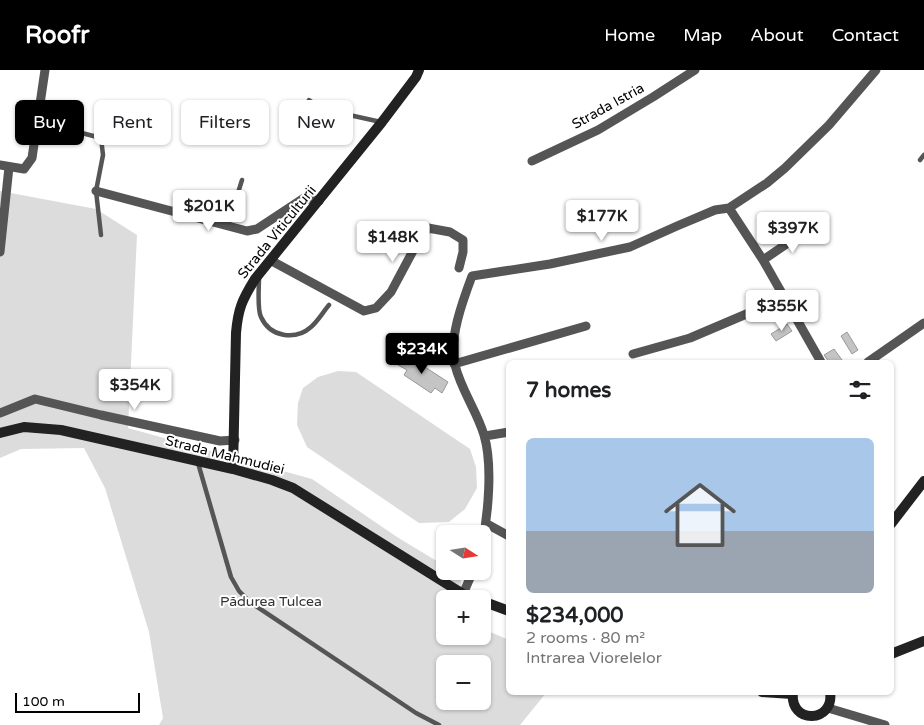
<!DOCTYPE html>
<html lang="en">
<head>
<meta charset="utf-8">
<style>
	body { margin:0; font-family:"Varela Round",sans-serif; background:#f6f6f6; color:#202124; height:100vh; display:flex; flex-direction:column; font-size:19px; white-space:nowrap }
	* { box-sizing:border-box; margin:0 }
	p { font-size:16px; color:#757577 }
	.icon { flex:none; width:28px; height:28px; fill:none; stroke:currentColor; stroke-width:2; stroke-linecap:round; stroke-linejoin:round }
	.map { position:relative; flex:1; overflow:hidden }
	.drawer { position:absolute; left:506px; top:290px; width:388px; height:335px; display:flex; flex-direction:column; background:#fff; border-radius:8px; box-shadow:0 1px 4px #0004 }
	.drawer>* { flex:none }
	.top-card { position:absolute; left:15px; top:30px; width:416px; height:45px; display:flex; gap:10px }
	.needle { width:32px; rotate:102deg }
	.controls { position:absolute; left:436px; top:455px; display:grid; gap:10px }
	.controls a { display:grid; place-items:center; width:55px; height:55px; border-radius:8px; background:#fff; box-shadow:0 1px 4px #0004; font-size:25px }
	.scale { position:absolute; left:15px; bottom:12px; width:125px; box-sizing:border-box; padding-left:5px; border:2px solid #000; border-top:0; font-size:14px; line-height:18px; white-space:nowrap; color:#000; -webkit-text-stroke:4px #fff; paint-order:stroke }
	.price { position:absolute; translate:-50% -42px; padding:0 11px; border-radius:5px; background:#fff; color:#222; font-size:16px; line-height:32px; filter:drop-shadow(0 1px 2px #0008) }
	.price::after { content:''; position:absolute; left:50%; top:30px; width:15px; height:11px; margin-left:-8px; background:inherit; clip-path:polygon(0 0,100% 0,50% 100%) }
	.price.selected { background:#000; color:#fff }
	ul { padding:0; list-style:none }
	li { display:grid; align-content:center; gap:10px; height:265px; padding:0 20px }
	li span { display:grid; place-items:center; height:155px; border-radius:8px; color:#555 }
	li>.icon { margin-inline-start:auto }
	span .icon { width:90px; height:90px; fill:#fffc; stroke-width:1 }
	li b { font-size:21px }
	h2 { display:flex; justify-content:space-between; align-items:center; height:60px; padding:0 20px; font-size:21px }
	.chip { padding:0 18px; border-radius:8px; background:#fff; box-shadow:0 1px 4px #0004; font-size:18px; line-height:45px }
	.chip.selected { background:#000; color:#fff }
	header { display:flex; align-items:center; gap:30px; box-sizing:border-box; height:70px; padding:0 25px; background:#000; color:#fff }
	header strong { font-size:24px }
	nav { display:flex; gap:28px; margin-inline-start:auto; font-size:18px }
	.map>svg:first-child { display:block }
	.green { fill:#dcdcdc; fill-rule:evenodd }
	.building { fill:#c4c4c4; stroke:#999 }
	.lines { fill:none; stroke-linecap:round; stroke-linejoin:round }
	.lane { stroke:#555; stroke-width:4.5 }
	.street { stroke:#555; stroke-width:9 }
	.secondary { stroke:#222; stroke-width:10 }
	.labels { text-anchor:middle; dominant-baseline:central; stroke-width:4; stroke-linejoin:round; paint-order:stroke }
	.street-label { font-size:14px; fill:#000; stroke:#fff }
	.park-label { font-size:14px; fill:#333; stroke:#fff }
</style>
</head>
<body>
<header>
<strong>Roofr</strong>
<nav><a>Home</a><a>Map</a><a>About</a><a>Contact</a></nav>
</header>
<div class="map">
<svg width="924" height="655" viewBox="0 0 924 655">
	<rect width="100%" height="100%" fill="#fff"/>
	<path class="green" d="M0,121l96,18 41,26 -9,193 184,51 85,58 48,29v5h8l7,4 3,19 -4,5h-14v37h37l1,-7 26,11v52l37,1 -26,32h-361l4,-7 -14,-86 -44,-144 -21,-40 -63,1 -21,9zM445,594h37v37h-37z
		M338,301l18,1 114,77 6,18 1,21 -12,21 -16,13 -30,1 -112,-76 -10,-22 1,-22 5,-15 15,-11z"/>
	<path class="building" d="M787,254l5,7 -16,10 -5,-7z
		M847,262l11,18 -6,4 -11,-18z
		M834,279l8,11 -4,2h-9l-5,-7z
		M405,284l43,28 -6,11 -7,-5 -4,5 -27,-18 3,-5 -9,-5z"/>
	<g class="lines">
		<path class="lane" d="M309,30l13,9 59,13
			M37,55l41,7 23,6 2,17 -7,36 5,44
			M920,90l4,-5
			M228,155l14,-45
			M259,208c0,10 -2,31 2,39 9,20 34,24 50,10 7,-6 12,-15 18,-22
			M198,393l33,114 8,14 11,11 166,111 23,12"/>
		<path class="street" d="M532,91l66,-31 55,-33 42,-27
			M0,95l24,4 8,-11 13,-88
			M96,121l151,40 10,-2 47,-31 15,3
			M729,138l34,52 58,102
			M0,182l9,-85
			M270,190l94,51 12,-3 15,-16 23,-43 14,-21 22,4 13,8v12l-4,16
			M763,190l47,-32
			M633,284l57,-16 94,-40
			M868,292l56,-39
			M454,294l132,-38
			M0,343l35,-14 66,16 119,26 15,-1
			M485,366l24,-4
			M487,454l22,12
			M482,475c6,-30 11,-80 2,-110 -7,-24 -23,-45 -29,-70 -7,-25 8,-65 17,-89l78,-12 80,-17 47,-21 38,-16 14,-2 38,-25 18,-15 44,-43 47,-55
			M463,524l10,-23
			M828,638l57,17"/>
		<path class="secondary" d="M0,363l24,-6 37,3 172,39 39,11 21,8 170,106 12,5
			M233,399l3,-136c2,-24 6,-33 19,-54l127,-157 34,-45 3,-7
			M891,454l33,-43
			M482,531l27,10
			M891,584l33,-13
			M762,622l30,2
			M793,622c-4,33 42,31 37,0"/>
	</g>
	<g class="labels">
		<g class="street-label">
			<text transform="translate(608 36) rotate(-29)">Strada Istria</text>
			<text transform="translate(277 162) rotate(-51)">Strada Viticulturii</text>
			<text transform="translate(225 385) rotate(14)">Strada Mahmudiei</text>
		</g>
		<g class="park-label">
			<text x="271" y="531">Pădurea Tulcea</text>
		</g>
	</g>
</svg>
<div class="controls">
<a><svg class="needle" viewBox="-14 -14 28 28"><path d="M0-13l5 13h-10z" fill="#e53935"/><path d="M0 13l5-13h-10z" fill="#757577"/></svg></a>
<a>+</a>
<a>−</a>
</div>
<div class="scale">100 m</div>
<b class="price" style="left:209px;top:162px">$201K</b>
<b class="price" style="left:602px;top:172px">$177K</b>
<b class="price" style="left:793px;top:184px">$397K</b>
<b class="price" style="left:393px;top:193px">$148K</b>
<b class="price" style="left:782px;top:262px">$355K</b>
<b class="price selected" style="left:422px;top:305px">$234K</b>
<b class="price" style="left:135px;top:341px">$354K</b>
<div class="top-card">
<a class="chip selected">Buy</a>
<a class="chip">Rent</a>
<a class="chip">Filters</a>
<a class="chip">New</a>
</div>
<section class="drawer">
<h2>7 homes<svg class="icon" aria-label="filters" viewBox="0 0 24 24"><path d="M4 7h16M4 17h16"/><circle cx="9" cy="7" r="2"/><circle cx="15" cy="17" r="2"/></svg></h2>
<ul>
<li><span style="background:linear-gradient(#a9c7e8 60%,#9aa5b1 0)"><svg class="icon" aria-label="home" viewBox="0 0 24 24"><path d="M3 11l9-7 9 7M6 9v11h12V9"/></svg></span><div><b>$234,000</b><p>2 rooms · 80 m²</p><p>Intrarea Viorelelor</p></div></li>
</ul>
</section>
</div>
</body>
</html>
